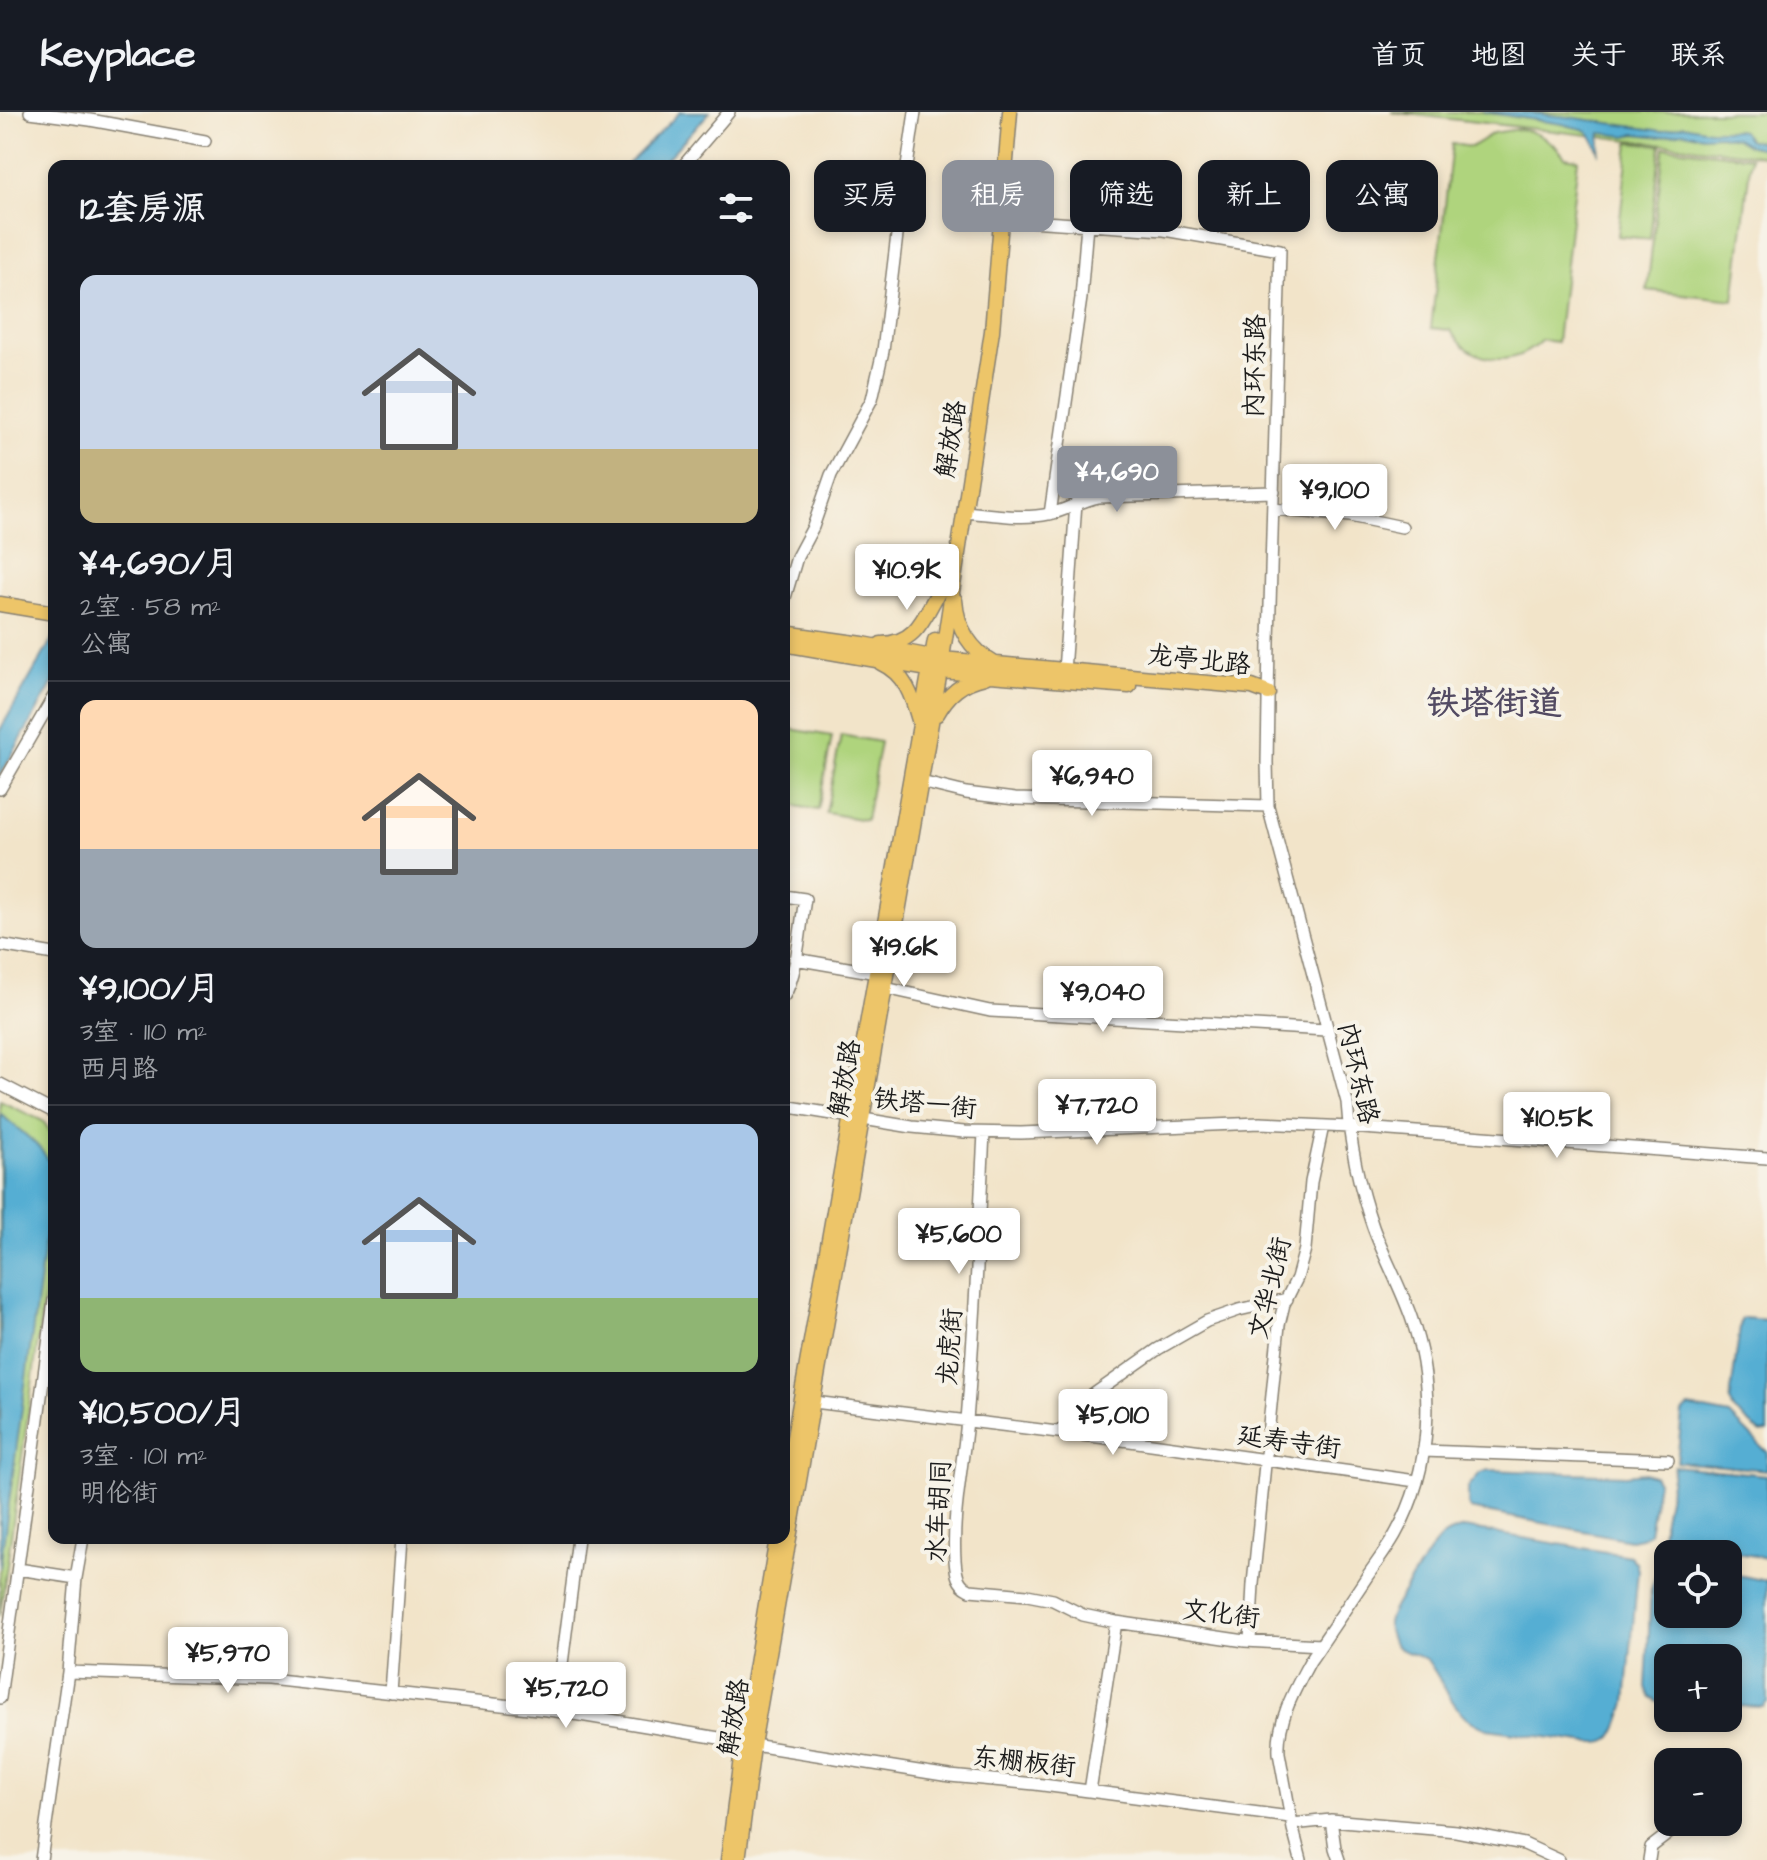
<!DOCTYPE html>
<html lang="zh">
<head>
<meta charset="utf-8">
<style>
	body { margin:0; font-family:"Architects Daughter","LXGW WenKai TC",sans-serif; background:#242831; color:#f1f3f6; height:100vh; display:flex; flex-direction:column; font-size:30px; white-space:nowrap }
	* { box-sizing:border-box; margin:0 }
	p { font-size:26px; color:#9ea1a6 }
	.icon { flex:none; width:44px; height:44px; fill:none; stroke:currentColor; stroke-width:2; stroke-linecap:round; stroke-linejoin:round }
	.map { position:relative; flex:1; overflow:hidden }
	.details { position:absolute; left:48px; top:48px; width:742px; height:1384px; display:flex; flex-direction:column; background:#171b24; border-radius:16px; box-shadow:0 4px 12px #0003 }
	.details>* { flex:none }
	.banner { position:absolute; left:814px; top:48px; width:760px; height:72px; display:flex; gap:16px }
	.tools { position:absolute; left:1654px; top:1428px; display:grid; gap:16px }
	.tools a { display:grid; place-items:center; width:88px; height:88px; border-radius:16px; background:#171b24; box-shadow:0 4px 12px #0003; font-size:40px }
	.price { position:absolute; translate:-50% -68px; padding:0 18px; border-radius:8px; background:#fff; color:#222; font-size:26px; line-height:52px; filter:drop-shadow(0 2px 4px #0008) }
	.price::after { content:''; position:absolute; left:50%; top:48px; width:24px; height:18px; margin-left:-12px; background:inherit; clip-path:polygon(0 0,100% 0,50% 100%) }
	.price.selected { background:#8c9099; color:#fff }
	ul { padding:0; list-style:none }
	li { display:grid; align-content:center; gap:16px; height:424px; padding:0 32px }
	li+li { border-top:2px solid #363941 }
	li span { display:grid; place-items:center; height:248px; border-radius:16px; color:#555 }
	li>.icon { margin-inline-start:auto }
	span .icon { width:144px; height:144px; fill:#fffc; stroke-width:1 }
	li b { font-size:34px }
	h2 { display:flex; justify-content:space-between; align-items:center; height:96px; padding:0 32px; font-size:34px }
	.tag { padding:0 28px; border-radius:16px; background:#171b24; box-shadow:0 4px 12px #0003; font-size:28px; line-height:72px }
	.tag.selected { background:#8c9099; color:#fff }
	header { display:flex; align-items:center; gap:48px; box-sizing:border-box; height:112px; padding:0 40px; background:#171b24; border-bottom:2px solid #363941 }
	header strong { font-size:38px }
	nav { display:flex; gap:44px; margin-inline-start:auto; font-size:28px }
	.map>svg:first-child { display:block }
	.green { fill:#afd47d; stroke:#66784c; stroke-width:2 }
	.water { fill:#55aed3; stroke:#386578; stroke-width:2 }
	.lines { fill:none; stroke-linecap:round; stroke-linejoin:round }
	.minor-casing { stroke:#878072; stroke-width:14 }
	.major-casing { stroke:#878072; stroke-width:17 }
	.minor { stroke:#fff; stroke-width:11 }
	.major { stroke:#edc569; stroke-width:14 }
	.labels { text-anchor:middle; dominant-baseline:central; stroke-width:8; stroke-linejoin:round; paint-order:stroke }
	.street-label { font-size:26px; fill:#1c1c1c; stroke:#f7f3e8 }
	.district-label { font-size:34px; font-weight:bold; fill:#534b63; stroke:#f7f3e8 }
</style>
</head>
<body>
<header>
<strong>Keyplace</strong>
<nav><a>首页</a><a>地图</a><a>关于</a><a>联系</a></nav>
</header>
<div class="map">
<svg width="1767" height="1748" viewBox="0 0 1767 1748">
	<rect width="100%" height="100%" fill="#f7f3e8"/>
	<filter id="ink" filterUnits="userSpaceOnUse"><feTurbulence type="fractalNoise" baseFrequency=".0125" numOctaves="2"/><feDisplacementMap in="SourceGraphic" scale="16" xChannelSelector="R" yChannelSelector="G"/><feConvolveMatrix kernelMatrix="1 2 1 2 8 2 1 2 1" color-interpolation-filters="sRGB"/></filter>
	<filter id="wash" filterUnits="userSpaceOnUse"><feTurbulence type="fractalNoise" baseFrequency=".006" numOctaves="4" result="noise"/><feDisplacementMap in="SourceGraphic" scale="32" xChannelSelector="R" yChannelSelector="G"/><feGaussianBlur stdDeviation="1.8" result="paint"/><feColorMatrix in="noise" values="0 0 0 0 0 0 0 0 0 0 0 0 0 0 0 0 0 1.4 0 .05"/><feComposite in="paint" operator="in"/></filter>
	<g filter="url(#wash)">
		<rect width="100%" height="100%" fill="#f2e4c9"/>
		<path class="green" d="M1391,0h376v44z
			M1519,17c20,3 34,12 46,28l13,2 -21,183 -15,-2c-30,29 -69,24 -92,-10l-19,-2 21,-184 19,3 22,-14z
			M1629,30l32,3 -11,94 -32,-3z
			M1664,35l87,10 -17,143 -87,-10z
			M784,616l48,8 -14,74 -34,-6z
			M841,623l39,7 -14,78 -40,-7z
			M0,989l43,20 11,16v87l-54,392z"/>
		<path class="water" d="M680,0h30l-50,54h-34z
			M1483,0h36l50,5 93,14 22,-6 25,5h27l6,1 7,9 18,3v8l-2,-2 -15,-3 -14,-8 -16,-3 -17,1 -20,-4 -23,5 -24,-3 -10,2 -25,-3 -2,19c-13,-30 -10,-19 -37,-28z
			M54,524v45l-54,95v-46z
			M1,1002c19,18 48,34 53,61l-54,393z
			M1744,1206l23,2v112l-6,1 -27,-23 -4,-10 11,-80z
			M1689,1295l41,8 37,37v18l-90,-8 5,-49z
			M1674,1354l93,9v83l-104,-18 -2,-5z
			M1489,1358l137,5 19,-2 9,3 4,6 -9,51 -8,5 -11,2 -160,-31 -2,-4v-18l12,-14z
			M1464,1416l166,28 6,7 2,7 -12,133c-4,11 -8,29 -17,37 -5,4 -14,3 -20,3l-102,-14c-26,-10 -33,-24 -46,-47 -4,-7 -8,-15 -14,-21 -14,-10 -33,-7 -38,-27 -2,-6 -2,-12 1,-18 5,-13 42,-70 51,-78 6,-5 15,-8 23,-10z
			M1659,1453h9v49h60v-41l39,8v121l-4,5 -35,-1v-48h-60v46h-7l-11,-7 -4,-10 5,-97z"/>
	</g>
	<g filter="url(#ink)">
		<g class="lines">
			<defs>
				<path id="minor" d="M30,0l60,8 115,21
					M683,54l46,-54
					M1001,107l163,11 116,20 -11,391 -2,121 1,44 79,296c3,42 12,85 26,125 11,30 27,59 38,90 25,70 21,152 -16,218 -8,14 -18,27 -27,40 -19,29 -39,58 -58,86 -15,28 -33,59 -31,92l14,76 8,31
					M1273,397l77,7 52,11
					M964,400c27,2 58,8 85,2 17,-3 32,-14 49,-17l176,-5
					M1050,402l31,-216 6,-74
					M784,489l13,-44 16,-30 18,-52 41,-76 11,-48 14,-116 18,-123
					M1064,559l12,-168
					M921,670l45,11 49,6 253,7
					M0,677l54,-93
					M784,784l21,3c-5,28 -7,74 -21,97
					M0,833l54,9
					M795,847l82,14
					M885,876l105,23 336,19
					M0,972l54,28
					M784,994l128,21 52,5 57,1 239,-10 89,4 418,31
					M984,1021c-5,96 -9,191 -17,287 -4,45 -15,94 -12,140 1,13 2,24 15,30l57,5 26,5 30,15 33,7 129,19 76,4
					M814,1290l316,39 286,40
					M1060,1320l27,-33 71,-50 49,-28 32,-11 48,-11
					M1423,1339l245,9
					M18,1457l58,9
					M1250,1529l3,-57 26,-259 5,-21 13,-26 8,-29 6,-67 12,-56
					M68,1560l201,7 287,32 187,31
					M391,1581l11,-155
					M0,1586l54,-397
					M556,1599l22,-173
					M753,1633l197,31 85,8 255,33
					M1090,1679l26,-169
					M1331,1708l4,28 4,12
					M1292,1712l39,-4 125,11 68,13 35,16
					M41,1748l27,-188 8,-94 7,-40
					M1649,1748l2,-13 17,-13"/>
				<path id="major" d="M955,488c2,28 16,50 40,64
					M0,492l54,9
					M784,521l79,11 79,15 310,28 16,6
					M784,532l156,27 189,15
					M881,532c41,0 45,-37 64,-62
					M881,551c24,11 31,33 38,57
					M937,602c11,-20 25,-32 48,-37
					M784,1382l151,-854
					M728,1748l15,-118 34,-204
					M738,1748l16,-121 186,-1068 52,-340 18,-219"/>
			</defs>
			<use href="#minor" class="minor-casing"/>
			<use href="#major" class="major-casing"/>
			<use href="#minor" class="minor"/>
			<use href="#major" class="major"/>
		</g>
	</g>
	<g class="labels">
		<g class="street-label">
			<text transform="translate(1255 254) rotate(-89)">内环东路</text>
			<text transform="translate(951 327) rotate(-81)">解放路</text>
			<text transform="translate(1199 548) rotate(6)">龙亭北路</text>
			<text transform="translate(1358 961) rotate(77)">内环东路</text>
			<text transform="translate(845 966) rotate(-80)">解放路</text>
			<text transform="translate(925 992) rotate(6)">铁塔一街</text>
			<text transform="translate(1270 1176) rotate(-76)">文华北街</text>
			<text transform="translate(950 1235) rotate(-86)">龙虎街</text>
			<text transform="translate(1289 1330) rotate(8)">延寿寺街</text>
			<text transform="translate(939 1399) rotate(-87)">水车胡同</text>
			<text transform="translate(1221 1502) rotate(7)">文化街</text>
			<text transform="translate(734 1605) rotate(-81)">解放路</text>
			<text transform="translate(1024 1650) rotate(6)">东棚板街</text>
		</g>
		<g class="district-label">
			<text x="1494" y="592">铁塔街道</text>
		</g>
	</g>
</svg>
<div class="tools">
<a><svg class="icon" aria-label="locate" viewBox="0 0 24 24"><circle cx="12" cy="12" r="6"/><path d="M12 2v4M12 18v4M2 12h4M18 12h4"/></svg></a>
<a>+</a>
<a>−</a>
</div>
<b class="price selected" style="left:1117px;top:402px">¥4,690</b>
<b class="price" style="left:1335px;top:420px">¥9,100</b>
<b class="price" style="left:907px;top:500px">¥10.9K</b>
<b class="price" style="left:1092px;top:706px">¥6,940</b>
<b class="price" style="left:904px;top:877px">¥19.6K</b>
<b class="price" style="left:1103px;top:922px">¥9,040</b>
<b class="price" style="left:1097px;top:1035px">¥7,720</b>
<b class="price" style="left:1557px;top:1048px">¥10.5K</b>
<b class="price" style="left:959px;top:1164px">¥5,600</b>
<b class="price" style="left:1113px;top:1345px">¥5,010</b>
<b class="price" style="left:228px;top:1583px">¥5,970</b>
<b class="price" style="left:566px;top:1618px">¥5,720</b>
<div class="banner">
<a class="tag">买房</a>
<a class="tag selected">租房</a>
<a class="tag">筛选</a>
<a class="tag">新上</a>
<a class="tag">公寓</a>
</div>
<section class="details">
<h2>12套房源<svg class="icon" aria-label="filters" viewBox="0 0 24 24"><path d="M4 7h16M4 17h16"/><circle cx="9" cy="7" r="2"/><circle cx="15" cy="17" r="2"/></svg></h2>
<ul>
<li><span style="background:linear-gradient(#c9d6e8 70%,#c2b280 0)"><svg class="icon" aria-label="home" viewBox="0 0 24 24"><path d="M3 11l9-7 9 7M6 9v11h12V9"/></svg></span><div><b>¥4,690/月</b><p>2室 · 58 m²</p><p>公寓</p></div></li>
<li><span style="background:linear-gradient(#ffd9b3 60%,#9aa5b1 0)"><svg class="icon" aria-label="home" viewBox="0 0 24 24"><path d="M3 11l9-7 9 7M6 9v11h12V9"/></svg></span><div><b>¥9,100/月</b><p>3室 · 110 m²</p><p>西月路</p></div></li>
<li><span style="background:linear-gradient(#a9c7e8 70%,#8fb573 0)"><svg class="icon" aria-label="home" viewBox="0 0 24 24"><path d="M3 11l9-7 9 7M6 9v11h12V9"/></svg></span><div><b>¥10,500/月</b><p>3室 · 101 m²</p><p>明伦街</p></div></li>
</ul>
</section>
</div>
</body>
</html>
